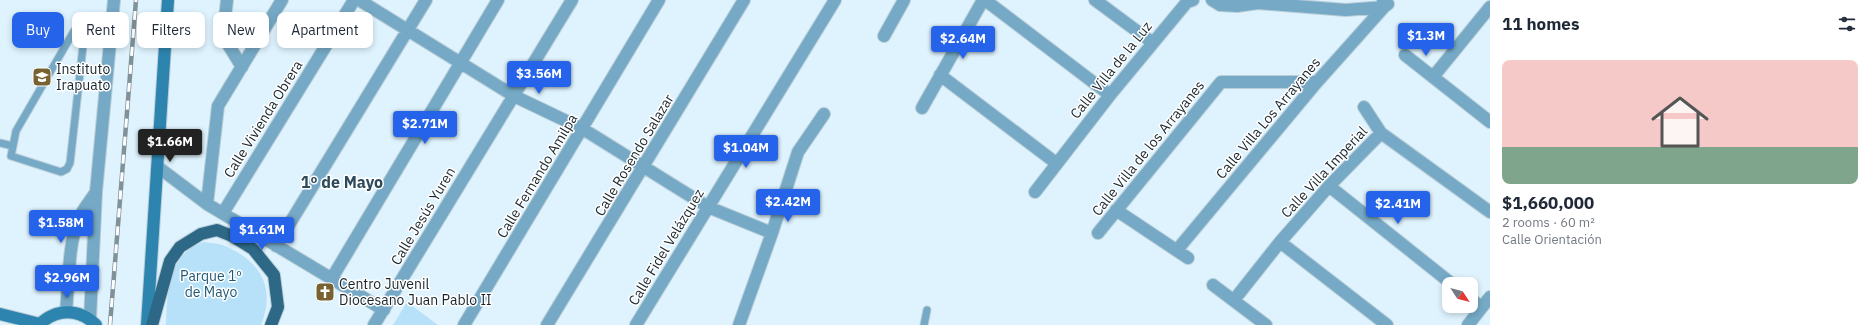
<!DOCTYPE html>
<html lang="en">
<head>
<meta charset="utf-8">
<style>
	body { margin:0; font-family:"IBM Plex Sans",sans-serif; background:#f6f6f7; color:#1f2937; height:100vh; display:flex; flex-direction:column; font-size:15px; white-space:nowrap }
	* { box-sizing:border-box; margin:0 }
	p { font-size:13px; color:#747a83 }
	.icon { flex:none; width:22px; height:22px; fill:none; stroke:currentColor; stroke-width:2; stroke-linecap:round; stroke-linejoin:round }
	.map { position:relative; flex:1; overflow:hidden }
	.panel { display:flex; flex-direction:column; background:#fff; width:380px }
	.panel>* { flex:none }
	.banner { position:absolute; left:12px; top:12px; width:380px; height:36px; display:flex; gap:8px }
	.needle { width:26px; rotate:126deg }
	.fabs { position:absolute; left:1442px; top:277px; display:grid; gap:8px }
	.fabs a { display:grid; place-items:center; width:36px; height:36px; border-radius:8px; background:#fff; box-shadow:0 2px 6px #0003; font-size:20px }
	.price { position:absolute; translate:-50% -34px; padding:0 9px; border-radius:4px; background:#2563eb; color:#fff; font-size:13px; line-height:26px; filter:drop-shadow(0 1px 2px #0008) }
	.price::after { content:''; position:absolute; left:50%; top:24px; width:12px; height:9px; margin-left:-6px; background:inherit; clip-path:polygon(0 0,100% 0,50% 100%) }
	.price.selected { background:#222; color:#fff }
	ul { padding:0; list-style:none }
	li { display:grid; align-content:center; gap:8px; height:212px; padding:0 12px }
	li span { display:grid; place-items:center; height:124px; border-radius:8px; color:#555 }
	li>.icon { margin-inline-start:auto }
	span .icon { width:72px; height:72px; fill:#fffc; stroke-width:1 }
	li b { font-size:17px }
	h2 { display:flex; justify-content:space-between; align-items:center; height:48px; padding:0 12px; font-size:17px }
	.tag { padding:0 14px; border-radius:8px; background:#fff; box-shadow:0 2px 6px #0003; font-size:14px; line-height:36px }
	.tag.selected { background:#2563eb; color:#fff }
	main { display:flex; flex:1; min-height:0 }
	.map>svg:first-child { display:block }
	.green { fill:#b7e1f9 }
	.lines { fill:none; stroke-linecap:round; stroke-linejoin:round }
	.lane-casing { stroke:#bbced8; stroke-width:9 }
	.street-casing { stroke:#bbced8; stroke-width:14 }
	.secondary-casing { stroke:#bbced8; stroke-width:14 }
	.primary-casing { stroke:#bbced8; stroke-width:14 }
	.lane { stroke:#75a9c5; stroke-width:7 }
	.street { stroke:#75a9c5; stroke-width:12 }
	.secondary { stroke:#2d85af; stroke-width:12 }
	.primary { stroke:#2d6886; stroke-width:12 }
	.rail-casing { stroke:#80919a; stroke-width:4.5 }
	.rail { stroke:#fff; stroke-width:3; stroke-dasharray:9; stroke-linecap:butt }
	.labels { text-anchor:middle; dominant-baseline:central; stroke-width:3; stroke-linejoin:round; paint-order:stroke }
	.poi-label { font-size:14px; fill:#19262d; stroke:#fff; text-anchor:start }
	.street-label { font-size:14px; fill:#19262d; stroke:#fff }
	.park-label { font-size:14px; fill:#215975; stroke:#fff }
	.quarter-label { font-size:16px; font-weight:bold; fill:#2e4b5b; stroke:#fff }
</style>
</head>
<body>
<main>
<div class="map">
<svg width="1490" height="325" viewBox="0 0 1490 325">
	<rect width="100%" height="100%" fill="#def3fe"/>
	<path class="green" d="M204,242c6,1 15,1 21,4 36,15 51,43 36,79h-95c1,-32 2,-72 38,-83z
		M407,302l31,23h-45z"/>
	<g class="lines">
		<defs>
			<path id="lane" d="M74,31l7,2 3,4 -14,126 -3,6 -6,3 -50,-16 5,-25z
				M0,143l13,3
				M924,325l3,-15"/>
			<path id="street" d="M227,0l-4,36 19,31
				M359,0l155,96 69,33 125,78 64,26
				M985,0l125,95
				M1095,0l58,43
				M1212,0l8,5 17,1 21,-3 88,7 38,-3 4,-3
				M884,36l20,-36
				M1405,55l85,67
				M940,75l116,88
				M1433,77l57,-70
				M1364,107l17,26 109,79
				M922,108l61,-108
				M158,167l49,37 177,106
				M1329,186l123,98
				M1035,192l75,-97 77,-93 6,-2
				M207,204l11,-98 64,-106
				M1116,210l72,48
				M223,213l131,-213
				M1098,233l123,-151h96
				M1280,242l107,83
				M276,246l150,-246
				M1177,250l140,-168 67,-75 -1,-7
				M332,278l166,-278
				M1213,285l53,40
				M1471,299l10,8
				M1234,300l46,-58 49,-56 52,-53
				M66,311c3,-27 2,-65 12,-91 5,-11 12,-19 18,-28
				M90,319l6,-127 18,-192
				M374,325l198,-325
				M464,325l195,-325
				M547,325l197,-325
				M636,325l199,-325
				M739,325l33,-92 26,-81 26,-38
				M1468,325l22,-28"/>
			<path id="secondary" d="M0,314l40,10
				M39,325c17,-17 40,-17 57,0
				M147,325l21,-325"/>
			<path id="primary" d="M152,325l18,-64 10,-14 21,-13 16,-4 15,6 21,13 21,26 4,32 -7,18"/>
		</defs>
		<use href="#lane" class="lane-casing"/>
		<use href="#street" class="street-casing"/>
		<use href="#secondary" class="secondary-casing"/>
		<use href="#primary" class="primary-casing"/>
		<use href="#lane" class="lane"/>
		<use href="#street" class="street"/>
		<use href="#secondary" class="secondary"/>
		<use href="#primary" class="primary"/>
		<defs>
			<path id="rail" d="M110,325l26,-325"/>
		</defs>
		<use href="#rail" class="rail-casing"/>
		<use href="#rail" class="rail"/>
	</g>
	<defs>
		<symbol id="school-square" viewBox="-11 -11 22 22"><rect x="-9" y="-9" width="18" height="18" rx="4" fill="#796232" stroke="#fff"/><path d="M0-5L7-2L0 1L-7-2ZM-4 1L0 2.5L4 1V4Q0 6-4 4Z" fill="#fff"/></symbol>
		<symbol id="church-square" viewBox="-11 -11 22 22"><rect x="-9" y="-9" width="18" height="18" rx="4" fill="#796232" stroke="#fff"/><path d="M-1.2-6h2.4v3.5h3.3v2.4h-3.3V6h-2.4V-.1h-3.3v-2.4h3.3Z" fill="#fff"/></symbol>
	</defs>
	<g fill-rule="evenodd">
		<use href="#school-square" x="31" y="66" width="22" height="22"/>
		<use href="#church-square" x="314" y="281" width="22" height="22"/>
	</g>
	<g class="labels">
		<g class="poi-label">
			<text x="56" y="69">Instituto<tspan x="56" dy="16">Irapuato</tspan></text>
			<text x="339" y="284">Centro Juvenil<tspan x="339" dy="16">Diocesano Juan Pablo II</tspan></text>
		</g>
		<g class="street-label">
			<text transform="translate(1111 70) rotate(-51)">Calle Villa de la Luz</text>
			<text transform="translate(1268 118) rotate(-50)">Calle Villa Los Arrayanes</text>
			<text transform="translate(263 119) rotate(-58)">Calle Vivienda Obrera</text>
			<text transform="translate(1148 148) rotate(-51)">Calle Villa de los Arrayanes</text>
			<text transform="translate(634 155) rotate(-59)">Calle Rosendo Salazar</text>
			<text transform="translate(1324 172) rotate(-47)">Calle Villa Imperial</text>
			<text transform="translate(537 176) rotate(-59)">Calle Fernando Amilpa</text>
			<text transform="translate(423 216) rotate(-59)">Calle Jesús Yuren</text>
			<text transform="translate(666 247) rotate(-59)">Calle Fidel Velázquez</text>
		</g>
		<g class="park-label">
			<text x="211" y="276">Parque 1º<tspan x="211" dy="16">de Mayo</tspan></text>
		</g>
		<g class="quarter-label">
			<text x="342" y="182">1º de Mayo</text>
		</g>
	</g>
</svg>
<div class="fabs">
<a><svg class="needle" viewBox="-14 -14 28 28"><path d="M0-13l5 13h-10z" fill="#e53935"/><path d="M0 13l5-13h-10z" fill="#747a83"/></svg></a>
</div>
<b class="price" style="left:1426px;top:57px">$1.3M</b>
<b class="price" style="left:963px;top:60px">$2.64M</b>
<b class="price" style="left:539px;top:95px">$3.56M</b>
<b class="price" style="left:425px;top:145px">$2.71M</b>
<b class="price selected" style="left:170px;top:163px">$1.66M</b>
<b class="price" style="left:746px;top:169px">$1.04M</b>
<b class="price" style="left:788px;top:223px">$2.42M</b>
<b class="price" style="left:1398px;top:225px">$2.41M</b>
<b class="price" style="left:61px;top:244px">$1.58M</b>
<b class="price" style="left:262px;top:251px">$1.61M</b>
<b class="price" style="left:67px;top:299px">$2.96M</b>
<div class="banner">
<a class="tag selected">Buy</a>
<a class="tag">Rent</a>
<a class="tag">Filters</a>
<a class="tag">New</a>
<a class="tag">Apartment</a>
</div>
</div>
<section class="panel">
<h2>11 homes<svg class="icon" aria-label="filters" viewBox="0 0 24 24"><path d="M4 7h16M4 17h16"/><circle cx="9" cy="7" r="2"/><circle cx="15" cy="17" r="2"/></svg></h2>
<ul>
<li><span style="background:linear-gradient(#f6c9c9 70%,#7fa58c 0)"><svg class="icon" aria-label="home" viewBox="0 0 24 24"><path d="M3 11l9-7 9 7M6 9v11h12V9"/></svg></span><div><b>$1,660,000</b><p>2 rooms · 60 m²</p><p>Calle Orientación</p></div></li>
</ul>
</section>
</main>
</body>
</html>
